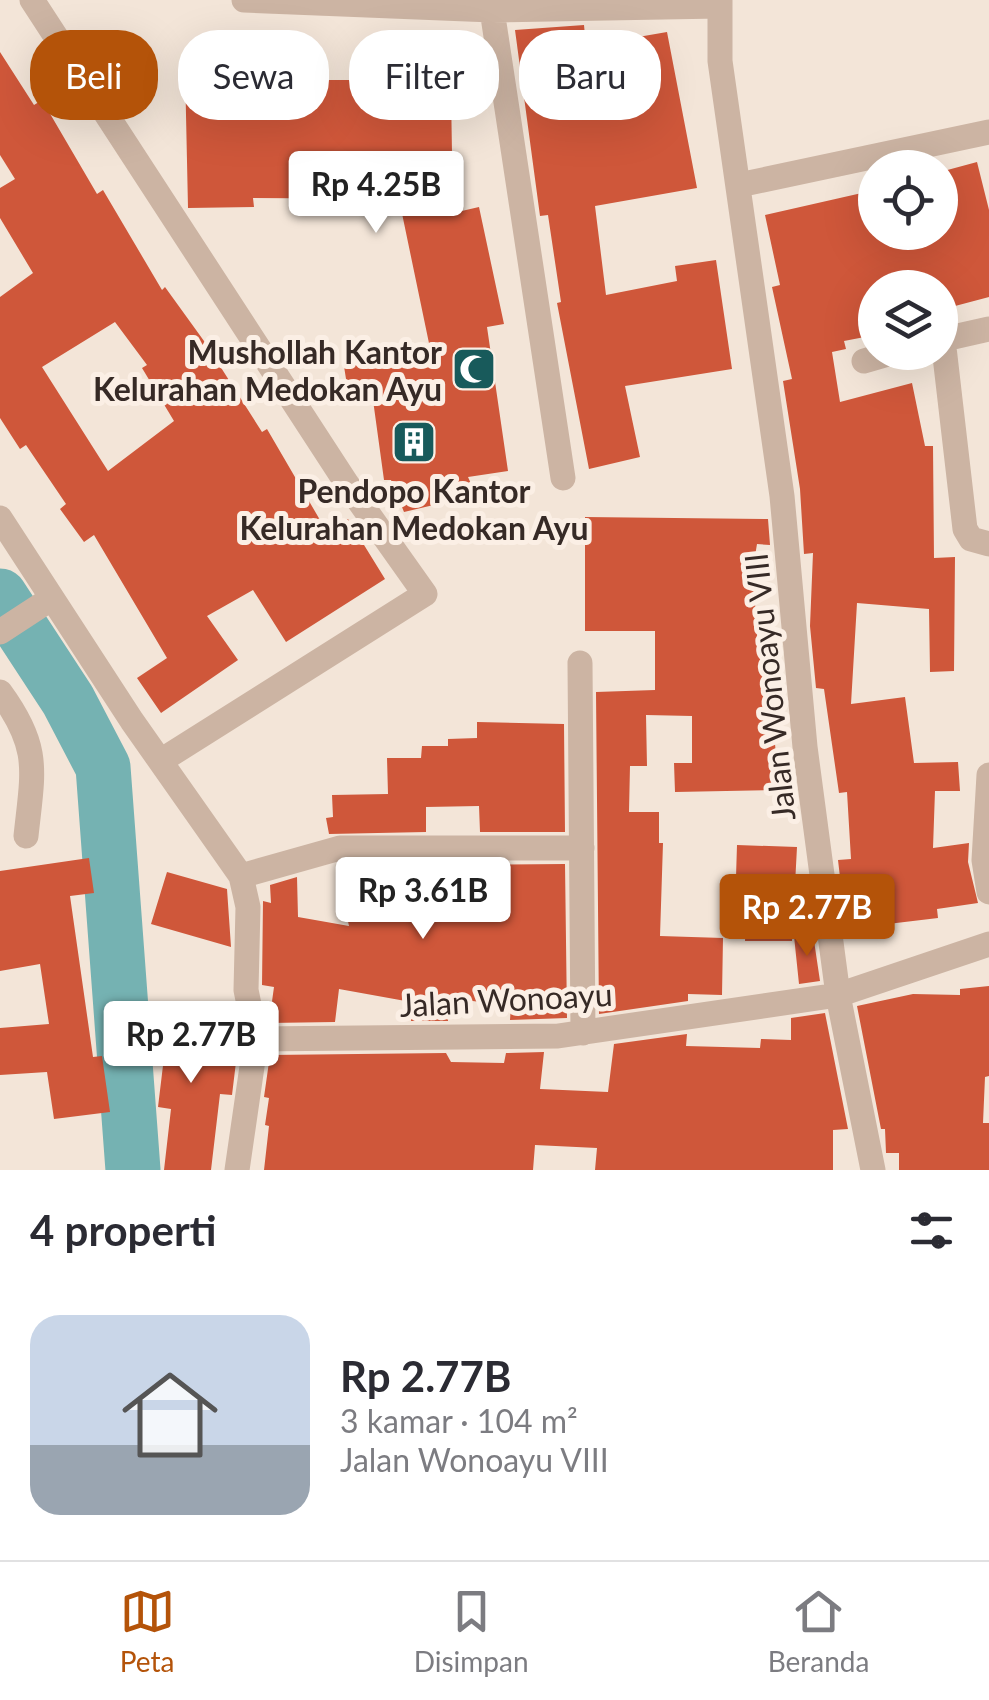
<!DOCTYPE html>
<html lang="id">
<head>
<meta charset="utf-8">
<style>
	body { margin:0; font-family:Lato,sans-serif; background:#f2f2f3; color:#2b2b33; height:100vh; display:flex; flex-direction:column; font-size:38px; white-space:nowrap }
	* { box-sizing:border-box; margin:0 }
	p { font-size:32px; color:#7c7c81 }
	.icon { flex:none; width:55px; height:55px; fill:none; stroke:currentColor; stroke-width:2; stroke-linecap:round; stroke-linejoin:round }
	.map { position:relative; height:1170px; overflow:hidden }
	.panel { display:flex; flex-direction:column; background:#fff; flex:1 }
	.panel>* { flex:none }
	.guide { position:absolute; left:30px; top:30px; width:930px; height:90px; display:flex; gap:20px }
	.buttons { position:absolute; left:858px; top:150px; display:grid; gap:20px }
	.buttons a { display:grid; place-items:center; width:100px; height:100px; border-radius:50%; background:#fff; box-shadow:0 10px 40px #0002; font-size:50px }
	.price { position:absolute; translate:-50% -85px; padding:0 22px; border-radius:10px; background:#fff; color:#222; font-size:32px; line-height:65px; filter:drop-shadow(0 2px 5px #0008) }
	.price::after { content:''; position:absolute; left:50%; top:60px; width:30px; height:22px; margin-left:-15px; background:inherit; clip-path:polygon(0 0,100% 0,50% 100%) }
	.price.selected { background:#b45309; color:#fff }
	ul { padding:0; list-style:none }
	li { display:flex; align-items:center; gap:30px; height:250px; padding:0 30px }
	li span { display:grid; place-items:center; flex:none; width:280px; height:200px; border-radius:30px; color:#555 }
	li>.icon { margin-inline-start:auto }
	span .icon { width:120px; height:120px; fill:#fffc; stroke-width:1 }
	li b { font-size:42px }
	h2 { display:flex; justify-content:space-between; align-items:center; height:120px; padding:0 30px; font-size:42px }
	.tag { padding:0 35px; border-radius:40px; background:#fff; box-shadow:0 10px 40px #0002; font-size:35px; line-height:90px }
	.tag.selected { background:#b45309; color:#fff }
	.menu { display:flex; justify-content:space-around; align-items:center; height:140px; border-top:2px solid #e1e1e2; background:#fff; font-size:28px; color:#7c7c81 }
	.menu a { display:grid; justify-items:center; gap:5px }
	.menu .selected { color:#b45309 }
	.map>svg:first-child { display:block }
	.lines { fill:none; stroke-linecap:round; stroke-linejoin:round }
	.river { stroke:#75b2b2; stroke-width:55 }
	.building { fill:#cf573a; fill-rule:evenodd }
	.minor { stroke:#ccb4a3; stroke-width:25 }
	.labels { text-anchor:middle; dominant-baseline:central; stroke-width:10; stroke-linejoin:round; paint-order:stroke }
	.poi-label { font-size:32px; font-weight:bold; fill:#362a26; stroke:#fbefe5; text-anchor:end }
	.street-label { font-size:32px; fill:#362a26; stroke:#fbefe5 }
</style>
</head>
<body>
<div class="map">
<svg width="989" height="1170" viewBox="0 0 989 1170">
	<rect width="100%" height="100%" fill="#f3e5d8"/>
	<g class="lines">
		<path class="river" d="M0,596l68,104 35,67 30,403"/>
	</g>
	<path class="building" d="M584,25l2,21 81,-14 30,156 -102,18 11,89 71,-14 -2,-15 41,-6 16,109 -107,17 15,71 -51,12 -32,-166 4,-1 -13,-87 -8,1 -25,-186z
		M450,33l3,180 26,-6 25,117 -17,3 21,144 -40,6 8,18 -72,17 -13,-32h-7l-11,-80 -23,4 -7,-44 87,-12 -31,-149 -146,-1 1,9 -66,1 -3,-140 66,-2v14h122v-46z
		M0,52l34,53 8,-5 55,94 6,-4 59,100 3,-3 39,54 58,91 5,-3 60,103 21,-13 37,60 -99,63 -33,-52 -46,26 31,44 -77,53 -24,-35 30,-20 -73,-123 -10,7 -24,-33 6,-5 -40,-59 -6,4 -20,-31v-121l33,-24 -33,-55v-30l15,-9 -15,-24zM115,322l32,43 -5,3 32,53 -66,50 -66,-104z
		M977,162l12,48v87l-49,13v-22h-65v47l-31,6 2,8 -14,3 8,50 72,-19 13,63h8l1,112 21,-1 -1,114 -24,1 -1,-63 -72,-6 -6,101 54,-7 9,66 44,-1 2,29h-25l-2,57 36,-5 -1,19 10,41 -41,6 1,9 -92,11 -8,-69 13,-1 -4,-67 -8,1 -15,-104 -8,-1 -6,-62 3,-73 -9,1 -4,-65 -17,-108 9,-2 -20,-92 8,-2 -15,-70 110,-25v42h65v-60z
		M585,517l183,2 2,26 -13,-1 -4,24 4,68h22l4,51 -13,-1 9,104 -104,2 -1,-29h18v-47l-46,-1 1,51h-17l-1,46h30v31h4l-3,93 63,2 -1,57 -34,-1v7l-89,13 -3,-322 59,-2v-59h-70z
		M477,722l87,2 1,108h-85l-1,-26 -53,1v25l-97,2 -3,-16 7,-1 -1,-22 56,-1 -1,-36h34l1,-12h26v-7l29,-1z
		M737,845l60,2 -5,94h-47l3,-64h-12z
		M89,858l5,35 -24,3 23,161 9,-1 8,56 -56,7 -7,-47 -47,3v-47l49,-4 -9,-60 -40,7v-100z
		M565,864l2,154 -57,2 1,-14 -62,-8 -1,23h-37v-19l-72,-13 -4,33 -66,1 5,-36 -12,-2 1,-84 8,2 -1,-18 27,-8 1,40 51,9 -13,-60z
		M167,872l60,17 4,58 -80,-23z
		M813,934l7,47 -21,3 -5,-48z
		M989,986v90l-4,1 -2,46h6v47h-90v-17h-13l-1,-24h-4l-24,-123 56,-12 47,1v-6z
		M159,1001l53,8 -4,29h7l-3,21 24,3 -4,33 -12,-1 -9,76h-47l7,-61 -13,-2 7,-58v-21l-10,-1z
		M825,1013l23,116 -15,1v40h-238l2,-22 -62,-3 -2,25h-269l5,-44 -4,-1 4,-27 -5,-1 6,-42 176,-2 5,9 53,1 2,-10 38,-1 -4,37 68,3 6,-48 73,-10 -1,12 74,2 1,-9 30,1v-22z"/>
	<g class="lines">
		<path class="minor" d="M32,0l315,484 78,110 -263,166
			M244,0l248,10 228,-4
			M720,0v61l62,435 23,251 33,248 35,175
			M492,10l71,468
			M739,185l250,-53
			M943,339l22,190 6,10 18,5
			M940,340l49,-11
			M864,361l31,-9
			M0,518l132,203 109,155 7,31 -2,83 10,49 -19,131
			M0,632l52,-34
			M580,663l3,370
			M0,692c41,56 33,78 26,144
			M989,775l-5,85 5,32
			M241,876l99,-28h242
			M256,1039l302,-3 280,-41 151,-51"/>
	</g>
	<defs>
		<symbol id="mosque-square" viewBox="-11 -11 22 22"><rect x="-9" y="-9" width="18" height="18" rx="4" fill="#185a5b" stroke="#fbefe5"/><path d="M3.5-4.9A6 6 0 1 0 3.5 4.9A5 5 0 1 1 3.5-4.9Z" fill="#fff"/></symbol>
		<symbol id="building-square" viewBox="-11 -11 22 22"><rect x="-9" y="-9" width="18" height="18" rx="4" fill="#185a5b" stroke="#fbefe5"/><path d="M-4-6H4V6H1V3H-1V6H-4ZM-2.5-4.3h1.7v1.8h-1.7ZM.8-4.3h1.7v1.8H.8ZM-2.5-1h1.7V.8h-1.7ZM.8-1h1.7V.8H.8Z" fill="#fff"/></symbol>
	</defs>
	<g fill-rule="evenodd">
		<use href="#mosque-square" x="449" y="344" width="50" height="50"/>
		<use href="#building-square" x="389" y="417" width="50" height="50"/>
	</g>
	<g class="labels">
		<g class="poi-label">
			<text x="442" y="351">Mushollah Kantor<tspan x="442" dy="37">Kelurahan Medokan Ayu</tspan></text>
			<text x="414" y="490" text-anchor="middle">Pendopo Kantor<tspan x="414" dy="37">Kelurahan Medokan Ayu</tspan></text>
		</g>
		<g class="street-label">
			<text transform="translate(769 687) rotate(-96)">Jalan Wonoayu VIII</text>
			<text transform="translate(506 999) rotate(-3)">Jalan Wonoayu</text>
		</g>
	</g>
</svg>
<div class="buttons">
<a><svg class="icon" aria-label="locate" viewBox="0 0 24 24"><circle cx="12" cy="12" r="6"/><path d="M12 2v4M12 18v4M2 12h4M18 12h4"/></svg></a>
<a><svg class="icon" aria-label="layers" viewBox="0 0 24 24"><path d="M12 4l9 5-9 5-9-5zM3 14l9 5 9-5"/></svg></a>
</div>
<b class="price" style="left:376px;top:236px">Rp 4.25B</b>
<b class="price" style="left:423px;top:942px">Rp 3.61B</b>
<b class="price selected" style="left:807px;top:959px">Rp 2.77B</b>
<b class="price" style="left:191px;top:1086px">Rp 2.77B</b>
<div class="guide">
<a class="tag selected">Beli</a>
<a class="tag">Sewa</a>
<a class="tag">Filter</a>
<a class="tag">Baru</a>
</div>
</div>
<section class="panel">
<h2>4 properti<svg class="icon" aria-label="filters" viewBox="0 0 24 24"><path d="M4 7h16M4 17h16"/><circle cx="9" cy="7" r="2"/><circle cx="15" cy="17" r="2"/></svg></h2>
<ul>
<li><span style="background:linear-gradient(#c9d6e8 65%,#9aa5b1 0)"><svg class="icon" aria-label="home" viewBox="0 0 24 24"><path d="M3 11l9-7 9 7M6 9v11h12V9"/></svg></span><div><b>Rp 2.77B</b><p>3 kamar · 104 m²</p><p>Jalan Wonoayu VIII</p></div></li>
</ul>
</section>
<nav class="menu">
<a class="selected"><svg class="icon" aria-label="map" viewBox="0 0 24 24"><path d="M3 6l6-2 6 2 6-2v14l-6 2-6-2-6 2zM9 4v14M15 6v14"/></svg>Peta</a>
<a><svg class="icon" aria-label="saved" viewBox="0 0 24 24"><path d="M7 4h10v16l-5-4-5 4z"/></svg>Disimpan</a>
<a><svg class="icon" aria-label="home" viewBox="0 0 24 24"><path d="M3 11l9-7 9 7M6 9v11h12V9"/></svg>Beranda</a>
</nav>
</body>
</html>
